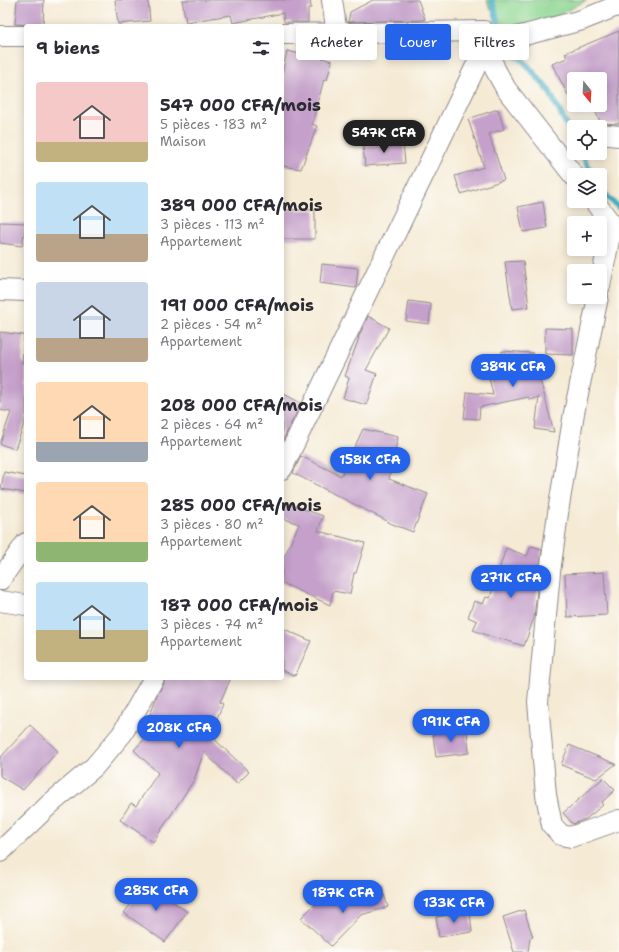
<!DOCTYPE html>
<html lang="fr">
<head>
<meta charset="utf-8">
<style>
	body { margin:0; font-family:"Shantell Sans",sans-serif; background:#f7f7f7; color:#2b2b33; height:100vh; display:flex; flex-direction:column; font-size:15px; white-space:nowrap }
	* { box-sizing:border-box; margin:0 }
	p { font-size:13px; color:#7c7c81 }
	.icon { flex:none; width:22px; height:22px; fill:none; stroke:currentColor; stroke-width:2; stroke-linecap:round; stroke-linejoin:round }
	.map { position:relative; flex:1; overflow:hidden }
	.details { position:absolute; left:24px; top:24px; width:260px; height:656px; display:flex; flex-direction:column; background:#fff; border-radius:4px; box-shadow:0 2px 10px #0003 }
	.details>* { flex:none }
	.hud { position:absolute; left:296px; top:24px; width:263px; height:36px; display:flex; gap:8px }
	.needle { width:26px; rotate:162deg }
	.tools { position:absolute; left:567px; top:72px; display:grid; gap:8px }
	.tools a { display:grid; place-items:center; width:40px; height:40px; border-radius:4px; background:#fff; box-shadow:0 2px 10px #0003; font-size:20px }
	.price { position:absolute; translate:-50% -34px; padding:0 9px; border-radius:14px; background:#2563eb; color:#fff; font-size:13px; line-height:26px; filter:drop-shadow(0 1px 2px #0008) }
	.price::after { content:''; position:absolute; left:50%; top:24px; width:12px; height:9px; margin-left:-6px; background:inherit; clip-path:polygon(0 0,100% 0,50% 100%) }
	.price.active { background:#222; color:#fff }
	ul { padding:0; list-style:none }
	li { display:flex; align-items:center; gap:12px; height:100px; padding:0 12px }
	li span { display:grid; place-items:center; flex:none; width:112px; height:80px; border-radius:4px; color:#555 }
	li>.icon { margin-inline-start:auto }
	span .icon { width:48px; height:48px; fill:#fffc; stroke-width:1 }
	li b { font-size:17px }
	h2 { display:flex; justify-content:space-between; align-items:center; height:48px; padding:0 12px; font-size:17px }
	.tag { padding:0 14px; border-radius:4px; background:#fff; box-shadow:0 2px 10px #0003; font-size:14px; line-height:36px }
	.tag.active { background:#2563eb; color:#fff }
	.map>svg:first-child { display:block }
	.green { fill:#8ed792; stroke:#587c66 }
	.lines { fill:none; stroke-linecap:round; stroke-linejoin:round }
	.stream { stroke:#41acc1; stroke-width:6 }
	.building { fill:#c5a0ca }
	.minor-casing { stroke:#8c8688; stroke-width:22 }
	.minor { stroke:#fff; stroke-width:20 }
</style>
</head>
<body>
<div class="map">
<svg width="619" height="952" viewBox="0 0 619 952">
	<rect width="100%" height="100%" fill="#fdfcf7"/>
	<filter id="ink" filterUnits="userSpaceOnUse"><feTurbulence type="fractalNoise" baseFrequency=".025" numOctaves="2"/><feDisplacementMap in="SourceGraphic" scale="8" xChannelSelector="R" yChannelSelector="G"/><feConvolveMatrix kernelMatrix="1 2 1 2 8 2 1 2 1" color-interpolation-filters="sRGB"/></filter>
	<filter id="wash" filterUnits="userSpaceOnUse"><feTurbulence type="fractalNoise" baseFrequency=".012" numOctaves="4" result="noise"/><feDisplacementMap in="SourceGraphic" scale="16" xChannelSelector="R" yChannelSelector="G"/><feGaussianBlur stdDeviation="0.9" result="paint"/><feColorMatrix in="noise" values="0 0 0 0 0 0 0 0 0 0 0 0 0 0 0 0 0 1.4 0 .05"/><feComposite in="paint" operator="in"/></filter>
	<g filter="url(#wash)">
		<rect width="100%" height="100%" fill="#f5ead4"/>
		<path class="green" d="M487,0h100l-32,17 -36,11 -14,-3 -15,-16z"/>
		<g class="lines">
			<path class="stream" d="M492,0l14,51 17,9 26,31 25,48
				M581,153l12,22
				M600,189l19,19"/>
		</g>
		<g id="blocks">
			<path class="building" d="M17,0h27l-1,26 -28,-2z
				M115,0h33l2,21 -32,3z
				M182,0h128l1,8h-3v14h-24l-1,-9 -50,10 -2,-8 -45,7z
				M373,0h45l7,19 -4,1 -73,2 2,-10z
				M619,31v93l-18,-1 -9,-18h8v-26h-26v26h5l-5,2 -22,-43 15,-6 -2,-5z
				M287,51l27,6 1,-1 17,5 -5,19 -3,-1 -12,45 5,2 -16,43 -19,-3v-92z
				M498,109l6,20 -15,5 15,46 -43,14 -6,-18 29,-9 -16,-48z
				M403,142l2,21 -40,3 -2,-20z
				M543,202l4,26 -24,4 -5,-25z
				M282,210h33v29h-33z
				M0,222l26,1 -4,23 -22,-3z
				M523,261l6,46 -17,2 -7,-47z
				M322,264l36,4 -2,20 -36,-5z
				M409,301l22,3 -2,20 -23,-3z
				M368,316l21,12 -23,42 11,4 -11,31 -23,-7 6,-20 -4,-2 14,-38h-1z
				M545,328l28,1v26l-28,-1z
				M0,332l24,3 -2,28 4,1v54l-11,31 -15,-5 11,-32 -11,-2z
				M502,351l31,2 21,79 -19,-3 4,-32 -9,3 -1,-3 -49,10 -1,12 -15,-1 3,-26 26,3 -4,-17 11,-2z
				M282,393l19,10 -19,39z
				M363,429l35,8 -9,42 39,15 -15,38 -26,-10v-1l-94,-48 8,-17 40,20z
				M4,472l22,4v17l-25,-4z
				M287,503l36,13 -5,15 47,12 -9,30h-2l-4,21 -17,-3 -3,14 -48,-22v-21l17,-38 -17,-6z
				M531,546l11,3 -8,69 -10,28 -26,-8 -1,1 -24,-9 4,-9 -9,-4 6,-16 9,3 3,-7 4,1 16,-50 21,8z
				M604,572l3,43 -40,2 -2,-43z
				M282,628l29,13 -16,35 -13,-6z
				M165,678h66l-11,24 3,2 -13,31 39,37 -12,12 -33,-32 -10,28 -41,62 -33,-22 11,-17 5,3 22,-33 -24,-23 21,-22 -9,-3 12,-32 6,-9z
				M30,725l28,26 -35,39 -23,-14v-18z
				M467,730l2,23 -33,4 -3,-23z
				M569,745l47,19 -20,15 -35,-14z
				M603,778l12,12 -14,13 2,2 -17,14 -13,5 -10,-11z
				M147,882l40,30 -22,30 -41,-29z
				M382,888l6,19 -27,8 -30,31 -30,-28 12,-12z
				M524,910l9,27 -3,1 -2,14h-14l-11,-35z
				M470,912l2,20 -33,5 -3,-20z"/>
		</g>
	</g>
	<g filter="url(#ink)">
		<use href="#blocks" fill-opacity="0" stroke="#8c8688" stroke-width="1"/>
		<g class="lines">
			<defs>
				<path id="minor" d="M332,0l5,34
					M282,34l202,-3 2,14 9,24 11,20 68,87
					M0,36h26
					M600,134l19,2
					M594,201l18,24 7,7
					M600,286l12,-61
					M0,290l26,1
					M598,297l-24,116 -15,93 -9,66 -12,130 8,93 6,30 9,10 10,2 48,-17
					M282,469l204,-424 96,-25 37,-15
					M0,580l26,-37
					M0,601l26,4
					M0,852l50,-48 44,-37 28,-33 32,-56"/>
			</defs>
			<use href="#minor" class="minor-casing"/>
			<use href="#minor" class="minor"/>
		</g>
	</g>
</svg>
<div class="tools">
<a><svg class="needle" viewBox="-14 -14 28 28"><path d="M0-13l5 13h-10z" fill="#e53935"/><path d="M0 13l5-13h-10z" fill="#7c7c81"/></svg></a>
<a><svg class="icon" aria-label="locate" viewBox="0 0 24 24"><circle cx="12" cy="12" r="6"/><path d="M12 2v4M12 18v4M2 12h4M18 12h4"/></svg></a>
<a><svg class="icon" aria-label="layers" viewBox="0 0 24 24"><path d="M12 4l9 5-9 5-9-5zM3 14l9 5 9-5"/></svg></a>
<a>+</a>
<a>−</a>
</div>
<b class="price active" style="left:384px;top:154px">547K CFA</b>
<b class="price" style="left:513px;top:388px">389K CFA</b>
<b class="price" style="left:370px;top:481px">158K CFA</b>
<b class="price" style="left:511px;top:599px">271K CFA</b>
<b class="price" style="left:451px;top:743px">191K CFA</b>
<b class="price" style="left:179px;top:749px">208K CFA</b>
<b class="price" style="left:156px;top:912px">285K CFA</b>
<b class="price" style="left:343px;top:914px">187K CFA</b>
<b class="price" style="left:454px;top:924px">133K CFA</b>
<div class="hud">
<a class="tag">Acheter</a>
<a class="tag active">Louer</a>
<a class="tag">Filtres</a>
</div>
<section class="details">
<h2>9 biens<svg class="icon" aria-label="filters" viewBox="0 0 24 24"><path d="M4 7h16M4 17h16"/><circle cx="9" cy="7" r="2"/><circle cx="15" cy="17" r="2"/></svg></h2>
<ul>
<li><span style="background:linear-gradient(#f6c9c9 75%,#c2b280 0)"><svg class="icon" aria-label="home" viewBox="0 0 24 24"><path d="M3 11l9-7 9 7M6 9v11h12V9"/></svg></span><div><b>547 000 CFA/mois</b><p>5 pièces · 183 m²</p><p>Maison</p></div></li>
<li><span style="background:linear-gradient(#bfe0f5 65%,#b9a48a 0)"><svg class="icon" aria-label="home" viewBox="0 0 24 24"><path d="M3 11l9-7 9 7M6 9v11h12V9"/></svg></span><div><b>389 000 CFA/mois</b><p>3 pièces · 113 m²</p><p>Appartement</p></div></li>
<li><span style="background:linear-gradient(#c9d6e8 70%,#b9a48a 0)"><svg class="icon" aria-label="home" viewBox="0 0 24 24"><path d="M3 11l9-7 9 7M6 9v11h12V9"/></svg></span><div><b>191 000 CFA/mois</b><p>2 pièces · 54 m²</p><p>Appartement</p></div></li>
<li><span style="background:linear-gradient(#ffd9b3 75%,#9aa5b1 0)"><svg class="icon" aria-label="home" viewBox="0 0 24 24"><path d="M3 11l9-7 9 7M6 9v11h12V9"/></svg></span><div><b>208 000 CFA/mois</b><p>2 pièces · 64 m²</p><p>Appartement</p></div></li>
<li><span style="background:linear-gradient(#ffd9b3 75%,#8fb573 0)"><svg class="icon" aria-label="home" viewBox="0 0 24 24"><path d="M3 11l9-7 9 7M6 9v11h12V9"/></svg></span><div><b>285 000 CFA/mois</b><p>3 pièces · 80 m²</p><p>Appartement</p></div></li>
<li><span style="background:linear-gradient(#bfe0f5 60%,#c2b280 0)"><svg class="icon" aria-label="home" viewBox="0 0 24 24"><path d="M3 11l9-7 9 7M6 9v11h12V9"/></svg></span><div><b>187 000 CFA/mois</b><p>3 pièces · 74 m²</p><p>Appartement</p></div></li>
</ul>
</section>
</div>
</body>
</html>
